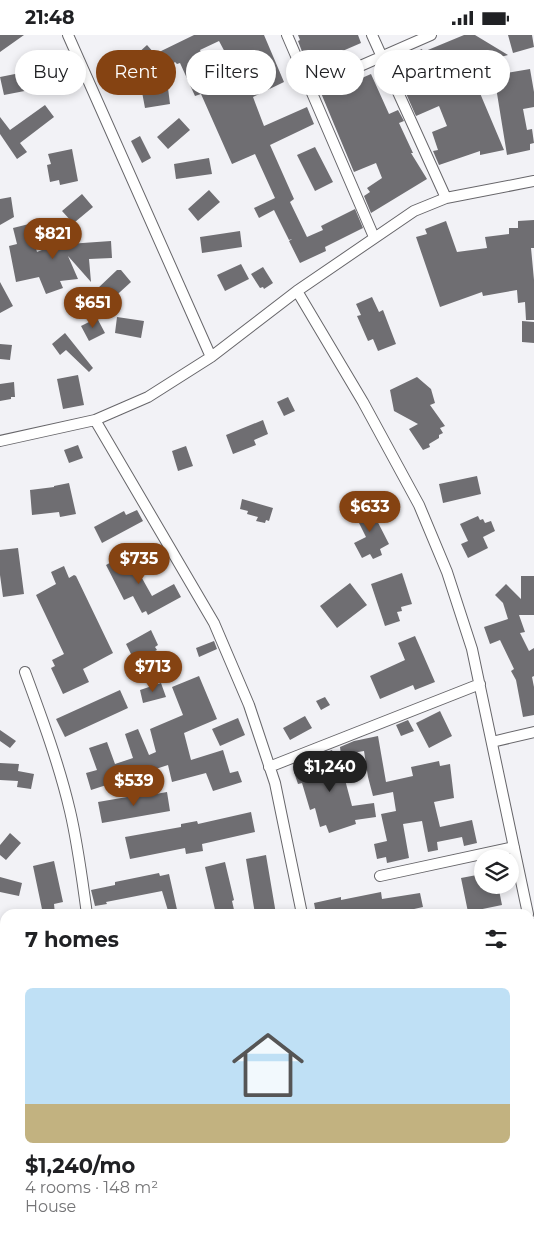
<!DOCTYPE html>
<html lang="en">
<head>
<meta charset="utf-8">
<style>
	body { margin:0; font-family:Montserrat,sans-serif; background:#f2f2f2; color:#202124; height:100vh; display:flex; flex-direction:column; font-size:19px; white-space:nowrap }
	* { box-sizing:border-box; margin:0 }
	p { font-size:16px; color:#757577 }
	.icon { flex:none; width:28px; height:28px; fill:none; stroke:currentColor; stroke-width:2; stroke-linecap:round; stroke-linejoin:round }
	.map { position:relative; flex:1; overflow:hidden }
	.side { position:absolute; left:0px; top:874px; width:535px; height:336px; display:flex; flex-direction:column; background:#fff; border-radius:15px 15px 0 0; box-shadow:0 2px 8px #0003 }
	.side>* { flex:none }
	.top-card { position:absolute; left:15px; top:15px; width:505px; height:45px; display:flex; gap:10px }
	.buttons { position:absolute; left:474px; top:814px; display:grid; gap:10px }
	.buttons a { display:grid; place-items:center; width:45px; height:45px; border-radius:50%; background:#fff; box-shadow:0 2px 8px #0003; font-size:25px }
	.price { position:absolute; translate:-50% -42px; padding:0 11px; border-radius:18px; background:#854312; color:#fff; font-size:16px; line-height:32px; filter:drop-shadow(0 1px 2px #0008) }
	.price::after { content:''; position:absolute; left:50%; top:30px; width:15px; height:11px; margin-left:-8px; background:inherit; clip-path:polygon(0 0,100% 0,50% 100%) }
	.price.current { background:#222; color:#fff }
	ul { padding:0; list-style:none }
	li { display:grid; align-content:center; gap:10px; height:265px; padding:0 25px }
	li+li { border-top:1px solid #e0e0e0 }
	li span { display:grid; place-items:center; height:155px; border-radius:8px; color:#555 }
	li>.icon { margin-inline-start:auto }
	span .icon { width:90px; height:90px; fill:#fffc; stroke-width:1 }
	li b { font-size:21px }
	h2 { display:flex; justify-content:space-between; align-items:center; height:60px; padding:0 25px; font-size:21px }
	.pill { padding:0 18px; border-radius:22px; background:#fff; box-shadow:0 2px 8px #0003; font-size:18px; line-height:45px }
	.pill.current { background:#854312; color:#fff }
	.status { display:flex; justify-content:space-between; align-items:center; height:35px; padding:0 25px; background:#fff; direction:ltr }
	.status svg { height:14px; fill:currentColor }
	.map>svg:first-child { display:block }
	.built { fill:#e6e6f1 }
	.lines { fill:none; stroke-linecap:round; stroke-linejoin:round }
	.stream { stroke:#98e2fc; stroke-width:4 }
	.building { fill:#6f6e72; fill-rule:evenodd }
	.minor-casing { stroke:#67666a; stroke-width:12 }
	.secondary-casing { stroke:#67666a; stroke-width:16 }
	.minor { stroke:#fff; stroke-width:10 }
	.secondary { stroke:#fff; stroke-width:14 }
</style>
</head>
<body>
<div class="status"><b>21:48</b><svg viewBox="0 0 49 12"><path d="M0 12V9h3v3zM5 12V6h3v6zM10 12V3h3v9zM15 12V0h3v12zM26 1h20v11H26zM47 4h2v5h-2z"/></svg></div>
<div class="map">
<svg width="534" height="1209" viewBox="0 0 534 1209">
	<rect width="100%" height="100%" fill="#f2f2f6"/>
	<path class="built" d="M530,901h4v228l-4,1z"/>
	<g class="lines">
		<path class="stream" d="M254,1209l21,-4"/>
	</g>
	<path class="building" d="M0,0h24l-24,17z
		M194,0h70l20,47 -31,15 11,29 43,-19 7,17 -44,21 24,54 -4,3 17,35 16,-7 -2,-4 34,-17 8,19 -38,19 1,4 -26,12 -11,-22 3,-2 -3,1 -15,-30 -15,8 -5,-10 21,-10 -20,-44 -23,10 -31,-70 -6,2 -15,-33 -3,1 -2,-2 -8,7 -9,-11 -22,19 -11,-12 22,-20 8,9zM219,6l8,15 -20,10 -7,-16z
		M298,0h60l3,8 -30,13 3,7 -21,9 -3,-8 -3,1 -9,-24 2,-1z
		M464,0h11l33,20 -61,17 3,11 24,-4 30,71 -24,5v-4l-41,14 -6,-14 5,-1 -6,-18 15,-6 -8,-20 -23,10 -24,-54 30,-13 1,3z
		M508,0h24l2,12 -21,6z
		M35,28l5,25 -36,7 -4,-18 25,-5 -2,-7z
		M530,34l4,23v15l-11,2 4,21 5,-1 2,14 -4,1v6l-23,5 -13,-80z
		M371,39l18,40 9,-4 6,11 -5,2 14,30h-2l16,26 -56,34 -7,-17 6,-4 -3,-4 15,-10 -6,-15 -22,9 -33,-79 17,-7 1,2z
		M168,53l2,16 -25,4 -3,-16z
		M45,70l9,12 -34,26 7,9 -10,7 -17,-25v-17l10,13z
		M179,83l11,12 -22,19 -11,-12z
		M140,101l11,22 -9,5 -11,-22z
		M315,112l18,35 -18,9 -18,-36z
		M72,114l6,32 -18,4 -1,-5 -9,2 -3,-17 4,-1 -3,-10z
		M209,123l3,16 -36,5 -2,-15z
		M209,155l11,12 -22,19 -10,-12z
		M82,159l11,13 -18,15h-3l-10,-11z
		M11,162l3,20 -14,8v-26z
		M534,185v28h-3l3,32v40h-8l-1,-18 -7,1 -1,-13 -34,6 -1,-4 -42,15 -24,-70 11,-3 -2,-5 21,-8 11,31 30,-4 -2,-11 24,-3v-6h9v-7z
		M29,189l8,28 17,-7 57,-4 1,17 -23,1 2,23 -23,-26 10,23 -18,2 3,7 -17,6 -7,-17 -23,5 -7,-36 8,-2 -4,-16z
		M240,196l2,16 -40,6 -2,-16z
		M241,229l8,15 -24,12 -8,-16z
		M263,232l10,16 -9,6 -1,-2 -3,1 -9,-14z
		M117,235h4l10,12 -22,20 -12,-13z
		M0,247l13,24 -13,7z
		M372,262l7,15 4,-2 13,34 -18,7 -5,-12 -5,2 -11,-25 4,-1 -5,-11z
		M117,282l27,4 -3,17 -26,-5z
		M97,283l8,15 -16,8 -8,-15z
		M522,286l12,1v21l-12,-1z
		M65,298l28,35 -4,4 -23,-22 -6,5 -8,-11z
		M0,309l12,1 -2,15 -10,-1z
		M78,340l6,30 -21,4 -6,-30z
		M417,342l14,12 4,14 -5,2 15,21 -5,2 3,5 -4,2v3l-10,6 1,3 -7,3 -14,-21 9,-5 -24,-13 -4,-21z
		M14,347l1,15h-4v2l-11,2v-17z
		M288,362l7,14 -11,5 -7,-14z
		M263,385l5,14 -14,6 2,5 -23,9 -7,-19z
		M78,410l5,13 -14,5 -5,-13z
		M186,411l7,20 -15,5 -6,-20z
		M477,441l4,18 -38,9 -4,-19z
		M69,448l7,31 -16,3 -1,-5 -27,3 -2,-25 24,-3v-1z
		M242,464l31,9 -4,13 -3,-1 -1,3 -9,-2 2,-4 -11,-3 1,-3 -8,-2z
		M368,468l21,41 -9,5 2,6 -9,4 -3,-5 -8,4 -8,-15 12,-6 -13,-26z
		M137,475l6,11 -41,22 -8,-16 30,-16 2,4z
		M478,481l2,4 3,-1 2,4 6,-2 4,10 -12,6 5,11 -20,10 -7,-14 7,-3 -8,-17z
		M18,513l6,46 -21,3 -3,-22v-25z
		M132,516l10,18 -4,2 14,25 22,-12 7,13 -33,18 -2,-4 -4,2 -9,-17 -9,4 -18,-35z
		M64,531l5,12 5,-3 2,1 37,77 -30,16 6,13 -26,12 -12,-26 4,-2 -3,-6 12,-6 -28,-59 20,-11 -5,-12z
		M402,538l10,31 -11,3 1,4 -5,1 3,9 -15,5 -14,-42z
		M521,541h13v39h-15l6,17 -5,1 9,18 5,-3v28l-2,1 2,10v28l-11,2 -7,-37 -5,-9 3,-2 -14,-29 -10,4 -6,-17 24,-8 -5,-16 -8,-8 11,-11 15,15z
		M350,548l17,22 -30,23 -17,-22z
		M151,595l7,15 -3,2 2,3 -15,8 -1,-2 -7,4 -8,-16z
		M415,601l20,46 -20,8 -2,-5 -33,14 -10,-23 35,-16 -7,-17z
		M214,606l3,8 -18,8 -3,-9z
		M199,641l18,43 -33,14 7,27 32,-10 7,23 8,-2 4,11 -29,9 -7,-18 -34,9 -4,-17 -77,25 -5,-17 11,-3 -8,-22 18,-6 8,22 18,-6 -8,-24 13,-5 11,26 7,-3 -6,-23 33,-14 -11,-28z
		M161,648l5,14 -23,6 -3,-13z
		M120,655l8,18 -63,29 -9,-18z
		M325,662l5,8 -9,5 -5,-9z
		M440,676l12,25 -23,12 -13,-25z
		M305,681l7,12 -22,12 -7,-12z
		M238,683l7,17 -25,11 -8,-17z
		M408,685l6,11 -13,5 -5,-11z
		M0,695l16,11 -6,7 -10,-7z
		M378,701l8,46 27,-6 -2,-9 28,-6 1,5 10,-2 4,34 -20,4 6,25 32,-7 5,23 -13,3 -2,-9 -25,5 1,8 -10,2 -6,-31 -19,3 6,34 -22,5 -1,-6 -9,2 -3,-15 13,-3 -6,-27 15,-3 -3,-19 -20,4 -5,-19 -4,-26 -23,4 -1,-8 14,-6z
		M332,715l9,27 3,-1 8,30 22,-3 2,14 -21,3 1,4 -27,9 -3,-8 -6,2 -5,-19 -5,2 -8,-27 -4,1 -4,-12 4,-1 -2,-7z
		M0,728l19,1 -1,7 16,3 -3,15 -14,-2 1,-6 -18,-1z
		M167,757l3,19 -68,12 -4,-21 52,-9v2z
		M251,777l4,20 -53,12 1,7 -17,3 -1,-6 -55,11 -5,-22 56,-10v-3l16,-3 1,3z
		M10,798l11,10 -15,17 -6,-5v-10z
		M266,820l10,59h-21l-9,-55z
		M54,826l9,41 -9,2 1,10h-12l-10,-48z
		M225,827l9,38 -2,1 3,13h-19l-11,-47z
		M159,838l1,3 9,-2 9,40h-9l-7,-23 -56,11 1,2 -12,2 -4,-16 24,-5v-3z
		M482,839v11h16l4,20 -34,7 -7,-34z
		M0,842l22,6 -3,13 -19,-4z
		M381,857l1,7 38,-6 3,14 -31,7h-76l-2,-11 27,-6v3z"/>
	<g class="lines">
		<defs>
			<path id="minor" d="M68,0l143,322
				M287,0l87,202
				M372,0l74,163
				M310,53l121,-53
				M297,256l66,111 56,103 28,67 25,77 56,265
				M95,385l119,203 35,82 26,78 27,131
				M0,406l95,-21 53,-23 63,-40 86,-66 117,-80 32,-13 88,-17
				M25,637c17,46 34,92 45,139 8,34 12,68 17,103
				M492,707l42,-10
				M269,732l211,-83
				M380,841l134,-29
				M530,890l4,-1
				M0,987l5,-1
				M321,1205l1,4
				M452,1205l1,4
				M460,1205l2,4"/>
			<path id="secondary" d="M530,1150l4,-1
				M199,1209l23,-4"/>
		</defs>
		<use href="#minor" class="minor-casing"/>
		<use href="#secondary" class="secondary-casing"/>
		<use href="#minor" class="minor"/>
		<use href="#secondary" class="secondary"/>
	</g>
</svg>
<div class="buttons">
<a><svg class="icon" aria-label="layers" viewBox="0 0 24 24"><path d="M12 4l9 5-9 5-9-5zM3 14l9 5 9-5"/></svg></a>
</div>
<b class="price" style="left:53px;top:225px">$821</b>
<b class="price" style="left:93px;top:294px">$651</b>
<b class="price" style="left:370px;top:498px">$633</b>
<b class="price" style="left:139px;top:550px">$735</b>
<b class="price" style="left:153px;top:658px">$713</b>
<b class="price current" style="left:330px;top:758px">$1,240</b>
<b class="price" style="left:134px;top:772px">$539</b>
<div class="top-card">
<a class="pill">Buy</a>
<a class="pill current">Rent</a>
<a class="pill">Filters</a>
<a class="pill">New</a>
<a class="pill">Apartment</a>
</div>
<section class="side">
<h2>7 homes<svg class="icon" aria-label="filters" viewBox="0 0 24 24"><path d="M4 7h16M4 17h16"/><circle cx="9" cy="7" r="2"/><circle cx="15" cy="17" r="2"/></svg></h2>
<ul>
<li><span style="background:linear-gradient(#bfe0f5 75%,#c2b280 0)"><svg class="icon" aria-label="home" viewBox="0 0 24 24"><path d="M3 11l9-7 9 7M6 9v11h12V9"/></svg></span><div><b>$1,240/mo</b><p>4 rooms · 148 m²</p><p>House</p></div></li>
</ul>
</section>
</div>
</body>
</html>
